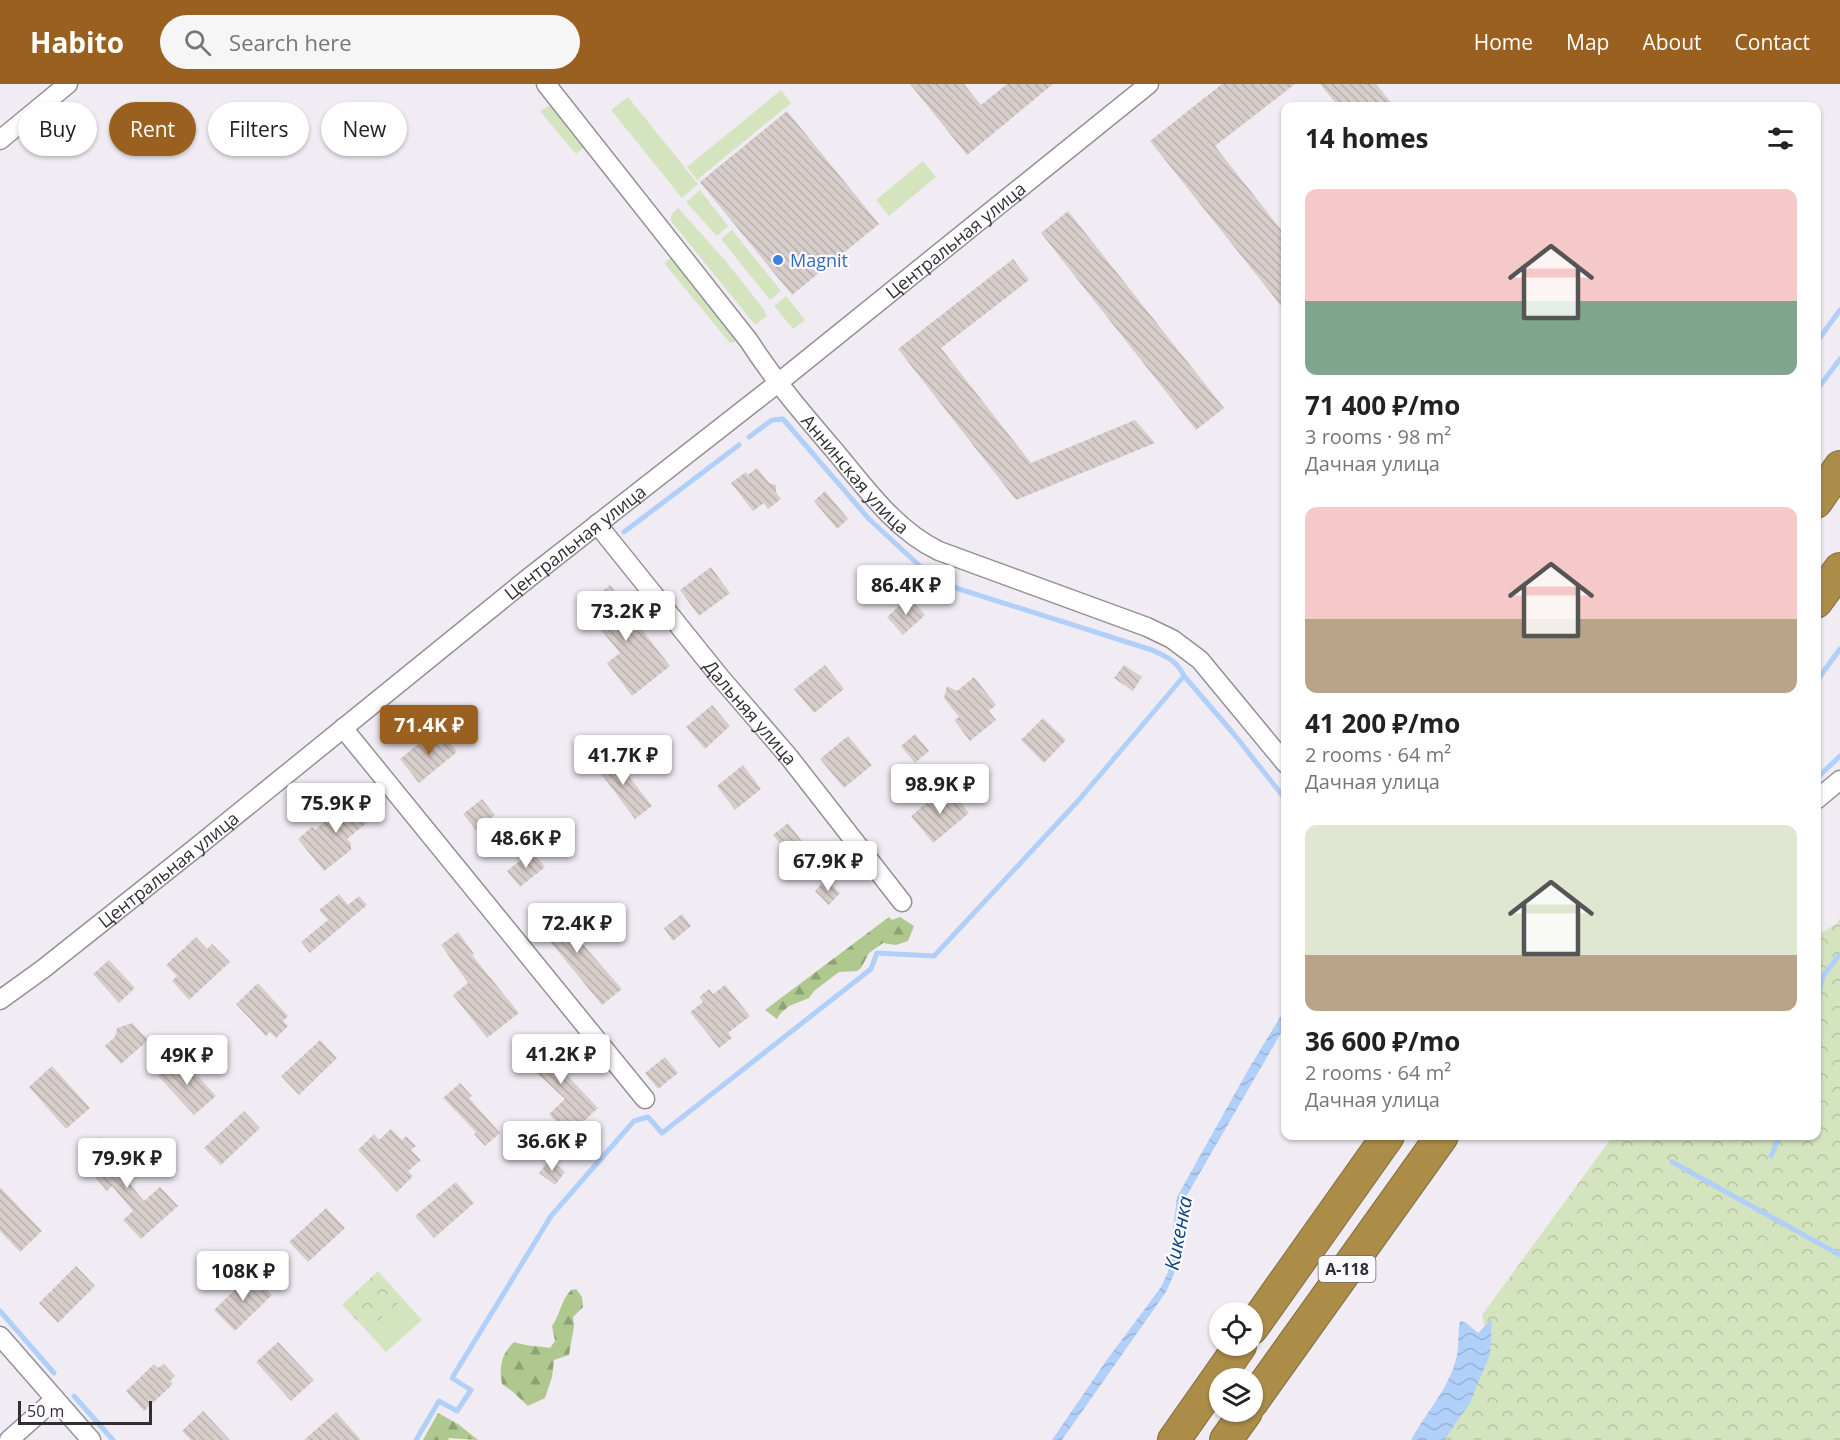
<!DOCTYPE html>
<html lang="en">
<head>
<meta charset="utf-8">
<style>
	body { margin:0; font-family:"Open Sans",sans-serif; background:#f6f6f6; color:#222; height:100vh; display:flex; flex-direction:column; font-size:22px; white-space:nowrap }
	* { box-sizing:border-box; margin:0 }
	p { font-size:20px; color:#767676 }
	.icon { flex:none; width:33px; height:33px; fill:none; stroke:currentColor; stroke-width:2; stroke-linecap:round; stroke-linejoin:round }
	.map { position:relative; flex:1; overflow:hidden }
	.drawer { position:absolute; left:1281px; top:18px; width:540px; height:1038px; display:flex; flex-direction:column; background:#fff; border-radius:12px; box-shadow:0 2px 4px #0004 }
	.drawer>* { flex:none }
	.guide { position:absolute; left:18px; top:18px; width:570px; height:54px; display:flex; gap:12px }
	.tools { position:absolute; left:1209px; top:1218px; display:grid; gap:12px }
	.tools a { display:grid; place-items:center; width:54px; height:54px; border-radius:50%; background:#fff; box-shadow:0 2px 4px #0004; font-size:30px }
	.scale { position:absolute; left:18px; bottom:15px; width:134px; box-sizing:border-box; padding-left:6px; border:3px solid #312f32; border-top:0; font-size:16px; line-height:21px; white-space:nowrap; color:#312f32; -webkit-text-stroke:4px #fdfaff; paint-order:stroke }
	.price { position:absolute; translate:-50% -51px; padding:0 14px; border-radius:6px; background:#fff; color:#222; font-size:20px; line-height:39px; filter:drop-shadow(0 2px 3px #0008) }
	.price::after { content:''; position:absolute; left:50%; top:36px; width:18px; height:14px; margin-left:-9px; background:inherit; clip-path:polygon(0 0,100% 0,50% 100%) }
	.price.active { background:#9a601f; color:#fff }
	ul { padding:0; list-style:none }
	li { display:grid; align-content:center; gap:12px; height:318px; padding:0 24px }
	li span { display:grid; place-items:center; height:186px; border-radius:12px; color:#555 }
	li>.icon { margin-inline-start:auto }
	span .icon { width:108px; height:108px; fill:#fffc; stroke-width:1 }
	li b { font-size:26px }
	h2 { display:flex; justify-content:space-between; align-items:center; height:72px; padding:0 24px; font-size:26px }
	.tag { padding:0 21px; border-radius:27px; background:#fff; box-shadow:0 2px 4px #0004; font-size:21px; line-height:54px }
	.tag.active { background:#9a601f; color:#fff }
	header { display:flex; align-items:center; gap:36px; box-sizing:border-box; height:84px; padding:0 30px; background:#9a601f; color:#fff }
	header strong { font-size:28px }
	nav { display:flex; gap:33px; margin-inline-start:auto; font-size:21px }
	.search { width:420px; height:54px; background:#f6f6f6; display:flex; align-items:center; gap:15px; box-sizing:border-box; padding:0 21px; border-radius:33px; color:#767676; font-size:22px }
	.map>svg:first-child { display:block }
	.green { fill:#d3e4bf }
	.forest { fill:url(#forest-firs) }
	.park { fill:url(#park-crowns) }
	.water { fill:url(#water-waves) }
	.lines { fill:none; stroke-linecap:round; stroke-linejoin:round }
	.stream { stroke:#b0d0f9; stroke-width:5 }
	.building { fill:url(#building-back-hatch) }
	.minor-casing { stroke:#949097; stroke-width:21 }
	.motorway-casing { stroke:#806c40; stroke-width:34 }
	.minor { stroke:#fff; stroke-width:18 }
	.motorway { stroke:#ab8d48; stroke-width:32 }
	.shop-dot { fill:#3f7fe0; stroke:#fdfaff; stroke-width:2 }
	.labels { text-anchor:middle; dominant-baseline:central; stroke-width:4.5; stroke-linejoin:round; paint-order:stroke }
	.shield { fill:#fdfaff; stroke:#6e6c70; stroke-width:1.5 }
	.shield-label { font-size:16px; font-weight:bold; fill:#312f32 }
	.street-label { font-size:18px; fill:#312f32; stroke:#fdfaff }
	.shop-label { font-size:18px; fill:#366cbe; stroke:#fdfaff; text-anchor:start }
	.water-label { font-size:20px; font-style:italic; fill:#0f437f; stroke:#fdfaff }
</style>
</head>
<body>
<header>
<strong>Habito</strong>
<div class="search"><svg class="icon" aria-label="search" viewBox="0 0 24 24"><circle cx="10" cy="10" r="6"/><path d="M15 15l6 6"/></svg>Search here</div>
<nav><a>Home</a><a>Map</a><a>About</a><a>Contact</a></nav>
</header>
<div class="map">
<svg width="1840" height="1356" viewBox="0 0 1840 1356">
	<defs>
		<pattern id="forest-firs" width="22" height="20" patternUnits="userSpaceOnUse" patternTransform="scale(1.5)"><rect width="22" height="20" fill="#aec88e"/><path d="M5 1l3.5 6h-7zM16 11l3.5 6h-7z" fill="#8ea375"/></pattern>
		<pattern id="park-crowns" width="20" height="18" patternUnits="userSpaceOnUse" patternTransform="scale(1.5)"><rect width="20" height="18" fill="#d3e4bf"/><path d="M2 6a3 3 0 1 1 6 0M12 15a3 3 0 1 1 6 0" fill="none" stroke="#b6c4a5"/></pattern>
		<pattern id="water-waves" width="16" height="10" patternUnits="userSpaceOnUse" patternTransform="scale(1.5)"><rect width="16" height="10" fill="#b0d0f9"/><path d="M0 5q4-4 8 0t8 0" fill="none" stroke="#98b3d6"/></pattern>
		<pattern id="building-back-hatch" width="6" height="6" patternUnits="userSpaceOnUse" patternTransform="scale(1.5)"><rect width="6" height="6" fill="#d7cdca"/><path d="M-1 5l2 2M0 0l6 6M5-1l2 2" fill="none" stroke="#b9b0ae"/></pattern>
	</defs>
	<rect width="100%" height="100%" fill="#f1ecf4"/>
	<path class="green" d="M781,6l10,13 -94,77 -10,-13z
		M628,13l70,87 -16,14 -71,-88z
		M549,22h4l30,38v4l-7,6 -36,-43z
		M923,77l13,16 -47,39 -13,-16z
		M700,106l28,36 -11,10 -31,-34z
		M678,124l46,51 39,49 4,8 -12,9 -84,-104v-6z
		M732,146l49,61 -11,9 -49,-61z
		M672,173l68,81 -7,5 -4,-1 -65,-79z
		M786,212l19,24 -12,9 -19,-23z
		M403,1215l19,21 -36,32 -19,-21z"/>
	<path class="forest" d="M889,833l3,3 8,-3 14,9 -6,15 -12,4 -13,-2 -14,10 -8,15 -4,3 -18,1 -25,19 -5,7 -20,8 -9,8 -3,5 -12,-9z
		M576,1205l6,8 1,10 -10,10 1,9 -5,29 -15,5 -2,17 -7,21 -17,8 -15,-14 -11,-8c-3,-16 -1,-30 12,-42 11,4 24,4 36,6l5,-7 -3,-15c9,-13 8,-24 19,-36z
		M438,1329l20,11 20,16 -30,-2 1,2h-26z"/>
	<path class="park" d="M1840,834v522h-403l48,-113 -3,-12 131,-179h203l1,-200 20,-13z
		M378,1187l25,28 -36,32 -25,-26z"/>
	<path class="water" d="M1285,925v17l-102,176 -9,72 -8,18 -104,148h-10l54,-79 55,-74 7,-15 9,-75 71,-127z
		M1492,1235l-2,35 -20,49 -26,37h-33c14,-26 35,-48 44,-77 5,-14 2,-28 5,-42l5,1 13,11z"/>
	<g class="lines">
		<path class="stream" d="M1816,259l24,-33
			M1816,307l24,-32
			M749,353l23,-17 11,-1 86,100 54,50 33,19 196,62c15,7 25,11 32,26l49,57 53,67
			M624,448l115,-87
			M1816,598l24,-33
			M1816,695l24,-23
			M1816,919l7,-27 17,-22
			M1771,1072l9,-20
			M1672,1078l168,93
			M0,1227l54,62
			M74,1312l39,44
			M416,1356l23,-39 18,10 14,-21 -19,-12 99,-162 83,-95 14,-4 14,16 209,-164 6,-16 57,3 144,-155 106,-125"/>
	</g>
	<path class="building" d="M910,0h54l17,21 26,-21h46l-86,71z
		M1222,0h73l-80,62 71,90v76l-136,-171z
		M1320,0h56l18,22h-56z
		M787,27l92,113 -87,71 -92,-113z
		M1068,127l156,197 -28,22 -155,-197z
		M1013,175l16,21 -88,68 90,115 104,-43 20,23 -139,57 -118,-151z
		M757,384l12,15 7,2v7l5,7 -13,10 -4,-6 -11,8 -22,-28 15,-11 2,3z
		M825,407l23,28 -11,10 -23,-28z
		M711,483l19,26 -31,23 -19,-26z
		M610,501l22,28 -2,1 40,52 -38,30 -25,-33 13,-10 -37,-45z
		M909,513l16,18 -22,20 -16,-18z
		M825,581l19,24 -30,24 -20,-24z
		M1124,581l18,12 -9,14 -19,-13z
		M974,593l22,28 -7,6 7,9 -26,21 -16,-21 5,-3 -15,-19 3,-12 10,5z
		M712,621l18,21 -25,23 -19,-22z
		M1043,634l23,22 -22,23 -23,-23z
		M438,644l19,24 -38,31 -19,-24z
		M915,650l14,17 -14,12 -14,-17z
		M848,652l24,29 -28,23 -24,-29z
		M610,668l42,54 -17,13 -41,-55z
		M743,681l18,24 -26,21 -18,-24z
		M947,702l22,27 -36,30 -22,-27z
		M357,712l17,21 -27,22 4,5v6l-27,21 -26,-32 14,-12 3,3z
		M482,715l13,16 -19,15 -13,-16z
		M788,739l19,25 -14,11 -20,-24z
		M532,767l13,16 -25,20 -13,-16z
		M826,795l14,14 -11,12 -14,-14z
		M339,810l9,11 11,-9 8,9 -57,48 -9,-11 27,-22 -9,-10z
		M560,820l18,22 -7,5 51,58 -20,16 -67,-82z
		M682,830l9,12 -18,15 -9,-13z
		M458,848l16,22 -2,1 47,58 -32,25 -34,-43 15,-12 -27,-38z
		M196,853l11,12 5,-5 18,18 -41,38 -17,-19 5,-5 -11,-11z
		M109,876l26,28 -16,15 -26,-29z
		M258,899l30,33 -5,5 5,5 -12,12 -6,-6 -4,4 -30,-32z
		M725,901l25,31 -22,17 4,5 -13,10 -29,-36 13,-10 -4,-5 10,-8 4,5z
		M132,939l16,17 -27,24 -16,-18 10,-9 2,-9z
		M540,954l18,17 7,-7 10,10 -12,13 35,37 -29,27 -20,-21 16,-15 -44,-41z
		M320,956l17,18 -38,37 -18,-19z
		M180,972l36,40 -22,19 -36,-39z
		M665,973l13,16 -20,16 -13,-16z
		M52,982l38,42 -24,21 -37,-42z
		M460,999l12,13 -3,2 31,35 -15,13 -11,-12 2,-2 -33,-34z
		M244,1027l16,17 -39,37 -17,-17z
		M391,1045l11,11 4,-4 10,10 -5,4 10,10 -13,11 5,5 -16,16 -39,-42 16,-16 5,6z
		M101,1053l29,34 -7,5 21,25 16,-14 18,19 -37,33 -18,-19 10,-9 -21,-25 -5,5 -30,-35z
		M550,1075l15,13 -10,13 -16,-12z
		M456,1098l18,21 -40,35 -19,-22z
		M0,1103l42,44 -22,21 -20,-21z
		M326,1124l19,20 -37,34 -19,-20z
		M76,1182l19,20 -37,37 -19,-20z
		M251,1190l21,21 -37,36 -21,-21z
		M278,1258l36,38 -23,21 -35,-39z
		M154,1280l4,4 6,-4 11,12 -5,5 3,3 -29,27 -18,-20z
		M203,1327l27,29h-39l-9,-9z
		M336,1328l25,28h-57z"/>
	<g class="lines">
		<defs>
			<g id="minor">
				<path id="s1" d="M546,0l203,257c25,39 55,74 85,109 31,37 61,80 105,101l208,76 25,12 28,21 86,104"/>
				<path d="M0,56l68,-56"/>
				<path id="s2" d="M597,440l123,153 69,80 113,145"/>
				<path d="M343,644l302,371"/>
				<path d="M1816,716l24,-20"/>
				<path id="s3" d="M0,916l43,-31 150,-119 333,-270 252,-197 371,-299"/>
				<path d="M0,1252l91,104"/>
				<path d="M9,1356l46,-41"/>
			</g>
			<path id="motorway" d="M1816,418l24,-35
				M1816,518l24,-33
				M1252,1244l136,-192
				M1252,1318l190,-266
				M1174,1356l66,-94
				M1226,1356l20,-28"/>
		</defs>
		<use href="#minor" class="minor-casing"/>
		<use href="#motorway" class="motorway-casing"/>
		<use href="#minor" class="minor"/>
		<use href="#motorway" class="motorway"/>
	</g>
	<circle class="shop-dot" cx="778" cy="176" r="6"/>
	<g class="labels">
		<rect class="shield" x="1318.5" y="1172" width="57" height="26" rx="4.5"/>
		<g class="shield-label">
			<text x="1347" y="1185">А-118</text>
		</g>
		<g class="street-label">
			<text stroke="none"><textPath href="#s3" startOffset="1221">Центральная улица</textPath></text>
			<text stroke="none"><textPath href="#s1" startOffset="498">Аннинская улица</textPath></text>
			<text stroke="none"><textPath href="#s3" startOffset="735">Центральная улица</textPath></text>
			<text stroke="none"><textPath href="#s2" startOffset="243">Дальняя улица</textPath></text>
			<text stroke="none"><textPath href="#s3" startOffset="213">Центральная улица</textPath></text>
		</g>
		<g class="shop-label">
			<text x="790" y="176">Magnit</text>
		</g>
		<g class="water-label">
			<text transform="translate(1178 1149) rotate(-79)">Кикенка</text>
		</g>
	</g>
</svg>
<div class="tools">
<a><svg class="icon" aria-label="locate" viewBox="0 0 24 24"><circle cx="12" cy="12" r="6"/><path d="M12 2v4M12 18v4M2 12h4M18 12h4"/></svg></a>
<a><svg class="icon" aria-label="layers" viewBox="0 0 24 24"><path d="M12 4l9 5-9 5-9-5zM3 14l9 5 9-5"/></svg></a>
</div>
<div class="scale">50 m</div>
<b class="price" style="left:906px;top:532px">86.4K ₽</b>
<b class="price" style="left:626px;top:558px">73.2K ₽</b>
<b class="price active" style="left:429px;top:672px">71.4K ₽</b>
<b class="price" style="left:623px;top:702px">41.7K ₽</b>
<b class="price" style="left:940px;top:731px">98.9K ₽</b>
<b class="price" style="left:336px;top:750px">75.9K ₽</b>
<b class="price" style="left:526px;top:785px">48.6K ₽</b>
<b class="price" style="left:828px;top:808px">67.9K ₽</b>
<b class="price" style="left:577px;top:870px">72.4K ₽</b>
<b class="price" style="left:561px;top:1001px">41.2K ₽</b>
<b class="price" style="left:187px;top:1002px">49K ₽</b>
<b class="price" style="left:552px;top:1088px">36.6K ₽</b>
<b class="price" style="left:127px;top:1105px">79.9K ₽</b>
<b class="price" style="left:243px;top:1218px">108K ₽</b>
<div class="guide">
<a class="tag">Buy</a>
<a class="tag active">Rent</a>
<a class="tag">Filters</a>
<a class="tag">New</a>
</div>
<section class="drawer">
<h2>14 homes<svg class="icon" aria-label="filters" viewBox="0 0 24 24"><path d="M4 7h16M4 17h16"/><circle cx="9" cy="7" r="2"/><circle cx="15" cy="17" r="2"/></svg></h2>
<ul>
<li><span style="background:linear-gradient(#f6c9c9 60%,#7fa58c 0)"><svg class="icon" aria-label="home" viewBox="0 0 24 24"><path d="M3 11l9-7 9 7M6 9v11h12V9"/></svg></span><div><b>71 400 ₽/mo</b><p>3 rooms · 98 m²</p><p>Дачная улица</p></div></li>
<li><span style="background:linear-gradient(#f6c9c9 60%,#b9a48a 0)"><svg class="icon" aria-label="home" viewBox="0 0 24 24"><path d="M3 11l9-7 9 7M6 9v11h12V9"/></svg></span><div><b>41 200 ₽/mo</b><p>2 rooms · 64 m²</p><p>Дачная улица</p></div></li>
<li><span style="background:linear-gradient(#dfe7d0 70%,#b9a48a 0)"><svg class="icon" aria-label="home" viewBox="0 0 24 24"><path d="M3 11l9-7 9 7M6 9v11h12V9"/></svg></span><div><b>36 600 ₽/mo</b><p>2 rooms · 64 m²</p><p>Дачная улица</p></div></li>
</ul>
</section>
</div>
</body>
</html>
